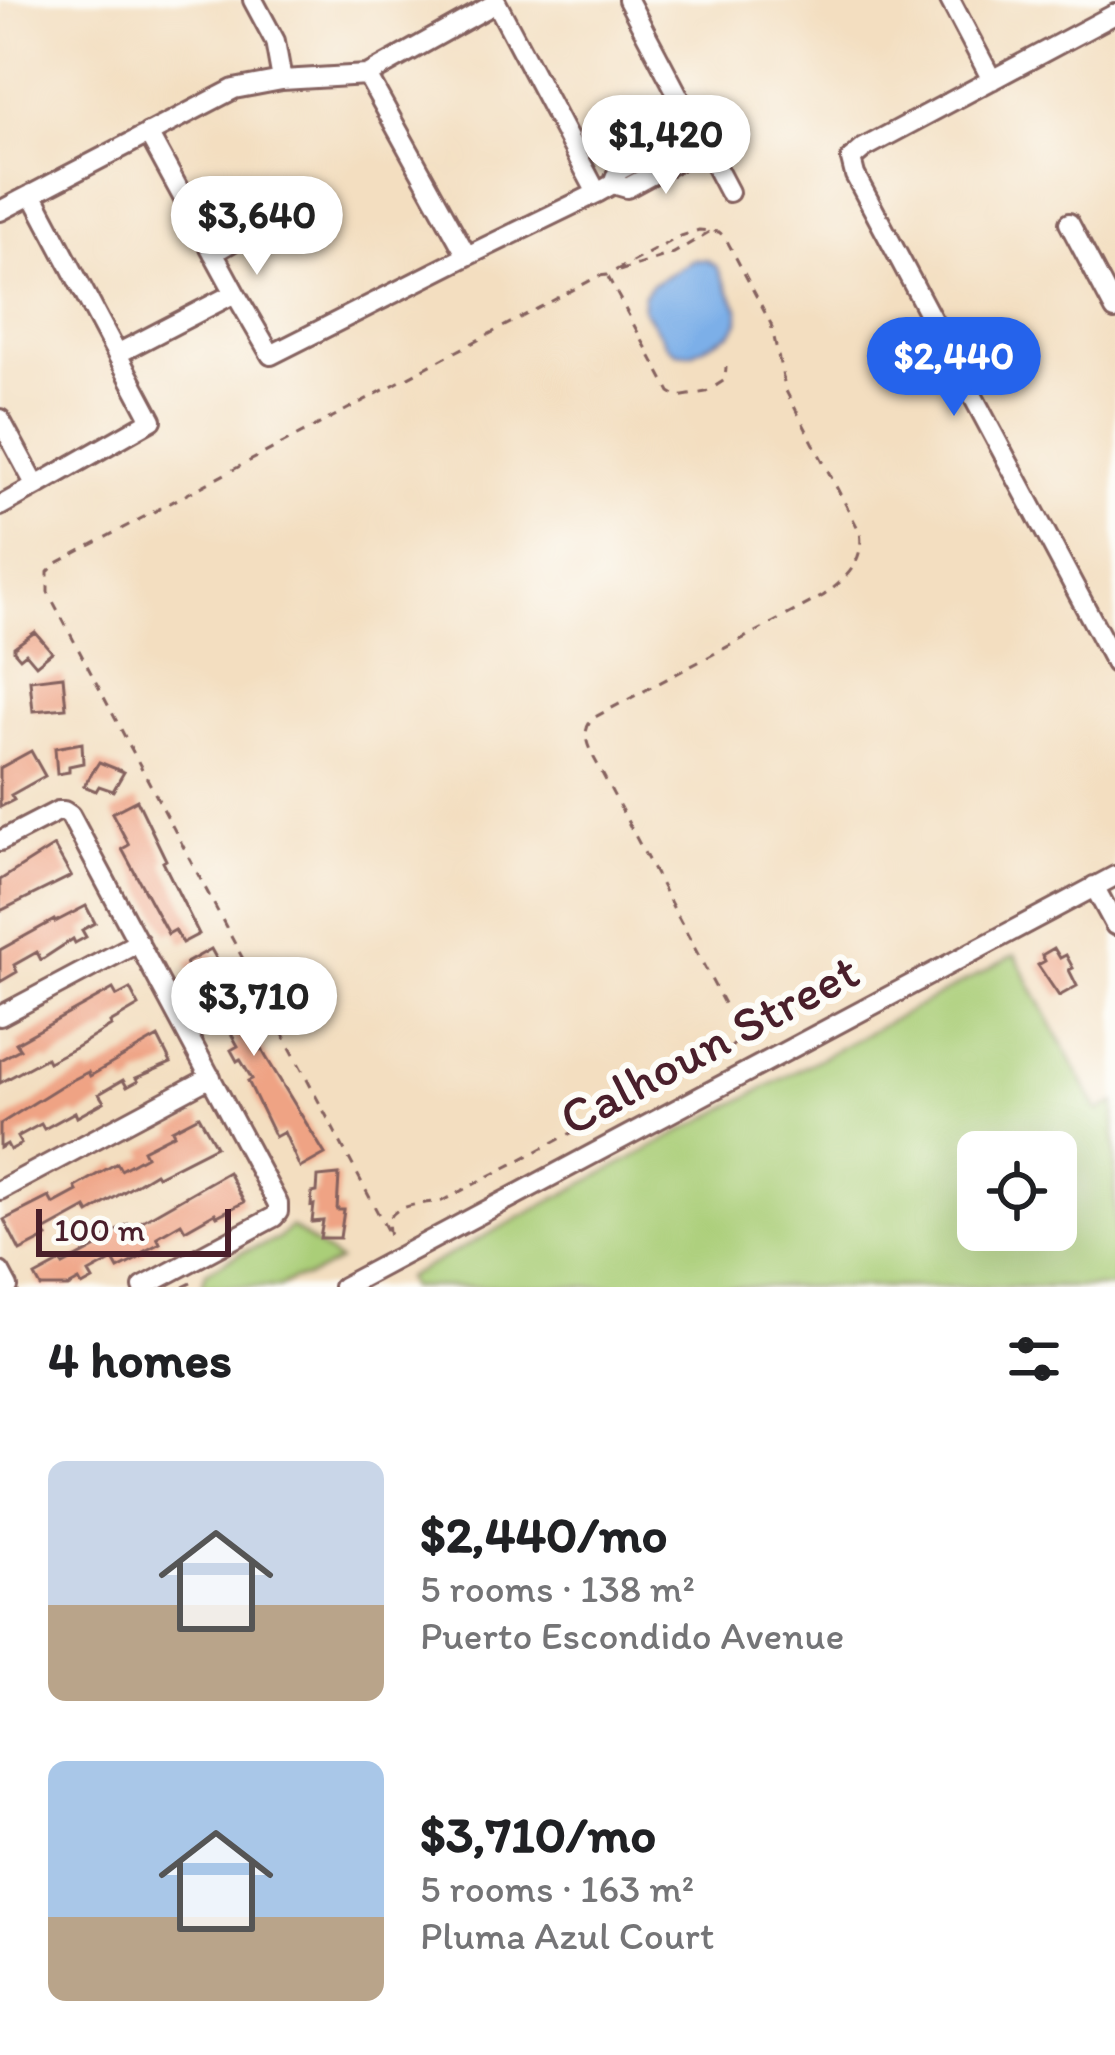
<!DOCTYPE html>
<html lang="en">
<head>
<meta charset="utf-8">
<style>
	body { margin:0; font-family:Itim,sans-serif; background:#f2f2f2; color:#202124; height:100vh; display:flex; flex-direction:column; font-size:45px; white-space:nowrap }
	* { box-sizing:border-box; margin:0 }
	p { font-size:39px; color:#757577 }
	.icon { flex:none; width:66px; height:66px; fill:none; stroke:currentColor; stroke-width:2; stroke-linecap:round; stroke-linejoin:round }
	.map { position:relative; height:1287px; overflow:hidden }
	.details { display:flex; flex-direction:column; background:#fff; flex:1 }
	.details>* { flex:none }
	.fabs { position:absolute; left:957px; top:1131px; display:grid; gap:24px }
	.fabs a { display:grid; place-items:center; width:120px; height:120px; border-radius:18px; background:#fff; box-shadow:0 12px 48px #0002; font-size:60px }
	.scale { position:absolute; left:36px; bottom:30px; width:195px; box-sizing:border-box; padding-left:12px; border:6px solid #4a1f2b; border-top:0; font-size:33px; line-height:42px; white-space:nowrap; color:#4a1f2b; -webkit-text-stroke:9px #fdfcf7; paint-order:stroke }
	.price { position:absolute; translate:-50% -102px; padding:0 27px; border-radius:42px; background:#fff; color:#222; font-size:39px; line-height:78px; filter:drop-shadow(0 3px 6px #0008) }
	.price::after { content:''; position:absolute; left:50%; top:72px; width:36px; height:27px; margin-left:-18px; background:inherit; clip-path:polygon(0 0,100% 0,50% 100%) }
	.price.active { background:#2563eb; color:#fff }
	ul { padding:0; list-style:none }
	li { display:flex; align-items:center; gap:36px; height:300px; padding:0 48px }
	li span { display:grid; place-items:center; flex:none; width:336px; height:240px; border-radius:18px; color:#555 }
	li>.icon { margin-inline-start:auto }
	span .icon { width:144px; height:144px; fill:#fffc; stroke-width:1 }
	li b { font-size:51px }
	h2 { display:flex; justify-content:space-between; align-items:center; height:144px; padding:0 48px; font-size:51px }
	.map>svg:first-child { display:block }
	.green { fill:#aace78; stroke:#7a7652; stroke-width:3; fill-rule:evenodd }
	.water { fill:#7bafe8; stroke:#62678a; stroke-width:3 }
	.building { fill:#efa384 }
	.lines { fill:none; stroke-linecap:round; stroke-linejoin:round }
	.minor-casing { stroke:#85625f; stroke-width:24 }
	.path { stroke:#85625f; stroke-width:3; stroke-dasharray:9 9; stroke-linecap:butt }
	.minor { stroke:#fff; stroke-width:18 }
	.labels { text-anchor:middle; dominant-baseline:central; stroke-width:12; stroke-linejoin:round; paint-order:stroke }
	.street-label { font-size:51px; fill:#4a1f2b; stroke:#fdfcf7 }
</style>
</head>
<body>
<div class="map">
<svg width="1115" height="1287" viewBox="0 0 1115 1287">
	<rect width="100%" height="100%" fill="#fdfcf7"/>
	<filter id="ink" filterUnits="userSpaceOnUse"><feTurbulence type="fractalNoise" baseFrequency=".00833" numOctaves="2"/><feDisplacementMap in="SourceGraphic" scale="24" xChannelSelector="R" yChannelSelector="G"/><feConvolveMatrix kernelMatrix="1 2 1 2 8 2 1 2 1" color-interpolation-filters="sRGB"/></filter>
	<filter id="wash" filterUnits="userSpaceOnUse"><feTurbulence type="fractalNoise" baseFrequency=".004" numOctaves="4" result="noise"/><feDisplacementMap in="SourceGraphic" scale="48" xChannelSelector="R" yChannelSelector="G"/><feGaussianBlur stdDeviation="2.7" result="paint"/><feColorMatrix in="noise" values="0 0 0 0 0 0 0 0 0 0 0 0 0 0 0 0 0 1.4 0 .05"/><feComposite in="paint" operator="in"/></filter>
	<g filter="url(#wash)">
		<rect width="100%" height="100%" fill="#f3dec0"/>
		<path class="green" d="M1015,955l83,156 17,-8v184h-705l-4,-9zM978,1152h78v78h-78z
			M291,1227l48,34 -31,16 -15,2 -14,8h-77l4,-15 37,-20 34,-12z"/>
		<path class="water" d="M694,260h13l10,7 22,43v12l-8,11 -39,20h-14l-10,-7 -25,-38v-12l8,-11z"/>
		<g id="blocks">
			<path class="building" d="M35,632l17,20 -16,13 -10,-12 -6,5 -6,-7v-4z
				M63,676l3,32 -33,3 -3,-31z
				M82,743l1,20 -14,3v6l-12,2 -2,-26z
				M31,751l14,25 -34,19 3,5 -14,7v-39z
				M99,762l25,10 -11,19 -14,-5 -3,5 -12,-5z
				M137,800l29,60 -3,2 36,72 -17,9 -7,-13 -7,4 -46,-85 7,-4 -17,-32z
				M54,846l17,30 -71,35v-31z
				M86,906l9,17 -13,7 4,7 -11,6 -2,-4 -32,21 -4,-8 -23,13 3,7 -17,10v-32l54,-30 1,2z
				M1054,948l6,10 6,-3 7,13 -4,2 8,16 -18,10 -21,-31 7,-4 -3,-6z
				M211,949l33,59 -3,2 25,47 59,97 -25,14 -16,-36 -9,5 -27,-56 4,-2 -12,-20 -3,2 -6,-11 7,-4 -15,-27 -9,5 -14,-27 4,-3 -18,-31z
				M113,989l4,7 13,-7 9,17 -29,17 1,3 -36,22 -27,14 -2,-4 -46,25v-23l20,-11 -4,-6z
				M158,1037l13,26 -35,15 2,3 -11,6 -4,-7 -24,14 5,8 -27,15 -2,-5 -31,17 -3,-5 -24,13 4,7 -11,6 -3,-6 -7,4v-24l61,-38 27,-14 2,4z
				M199,1116l17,30 -59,30 -2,-3 -66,40 -3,-5 -42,23 3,6 -27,14 -16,-31 45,-23 4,7 24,-13 -2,-4 42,-24 4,7 25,-14 -3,-6 31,-16 -2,-4z
				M228,1172l16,30 -27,14 -2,-3 -30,17 -4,-7 -24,14 3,6 -17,9 2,3 -27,14 -5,-9 -24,13 4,7 -11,6 -3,-5 -11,6h-27l-6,-11 26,-14 2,3 41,-22 -2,-4 26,-15 2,4z
				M339,1175l-2,35h7l-4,28h-20l3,-17 -11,1 2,-17 -3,1 1,-13 5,-1 1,-15z"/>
		</g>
	</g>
	<g filter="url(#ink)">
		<use href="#blocks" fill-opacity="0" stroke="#85625f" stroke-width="3"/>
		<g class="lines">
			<defs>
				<path id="minor" d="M253,0l22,41 7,39
					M495,0l102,193 16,-9 14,4 52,-28 3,-13
					M628,0l101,192
					M950,0l42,80
					M496,3l-129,72 100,181 130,-63
					M1115,14l-251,134 -13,11 4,16 260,488
					M613,184l5,-13 51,-27 13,3 11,-6
					M0,211l234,-122 48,-9 85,-5
					M1069,223l46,87
					M213,253l58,-34
					M235,293l36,62 196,-99
					M117,354l118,-61 -87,-160
					M0,419l36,67 116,-66 -120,-226
					M0,506l36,-20
					M0,841l58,-30h6l6,4 208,389v8l-4,5 -131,70
					M1094,886l21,39
					M0,1016l139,-74
					M0,1190l211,-113
					M0,1272l8,15
					M343,1287l772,-411"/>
			</defs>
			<use href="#minor" class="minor-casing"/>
			<path class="path" d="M619,271l55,-18 35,-21
				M608,277l62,115 8,5 28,-5 19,-12 1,-13
				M387,1230l-339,-638v-20l9,-9 542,-287 8,-1 74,-39 18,-6 20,2 6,5 46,87 15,67 74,141c5,29 -15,48 -37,64l-228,121c-14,11 -9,26 -2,39l145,274c0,11 -4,16 -13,22l-283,149c-27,4 -67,3 -49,42
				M183,1287l10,-5"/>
			<use href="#minor" class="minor"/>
		</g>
	</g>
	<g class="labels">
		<g class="street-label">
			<text transform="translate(709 1044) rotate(-28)">Calhoun Street</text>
		</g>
	</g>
</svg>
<div class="fabs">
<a><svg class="icon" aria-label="locate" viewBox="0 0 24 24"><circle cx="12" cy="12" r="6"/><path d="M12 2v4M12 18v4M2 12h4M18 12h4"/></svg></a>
</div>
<div class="scale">100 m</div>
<b class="price" style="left:666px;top:197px">$1,420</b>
<b class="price" style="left:257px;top:278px">$3,640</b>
<b class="price active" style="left:954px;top:419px">$2,440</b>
<b class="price" style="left:254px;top:1059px">$3,710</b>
</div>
<section class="details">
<h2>4 homes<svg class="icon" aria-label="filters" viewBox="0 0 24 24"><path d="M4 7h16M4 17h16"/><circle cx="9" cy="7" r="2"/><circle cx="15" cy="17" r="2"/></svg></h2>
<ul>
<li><span style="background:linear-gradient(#c9d6e8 60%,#b9a48a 0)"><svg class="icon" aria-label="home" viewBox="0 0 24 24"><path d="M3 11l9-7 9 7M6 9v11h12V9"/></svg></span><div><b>$2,440/mo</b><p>5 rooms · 138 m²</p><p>Puerto Escondido Avenue</p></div></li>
<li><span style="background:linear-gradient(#a9c7e8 65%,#b9a48a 0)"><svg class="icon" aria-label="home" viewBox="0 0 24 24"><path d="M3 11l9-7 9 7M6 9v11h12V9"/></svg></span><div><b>$3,710/mo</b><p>5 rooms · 163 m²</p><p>Pluma Azul Court</p></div></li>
</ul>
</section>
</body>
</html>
